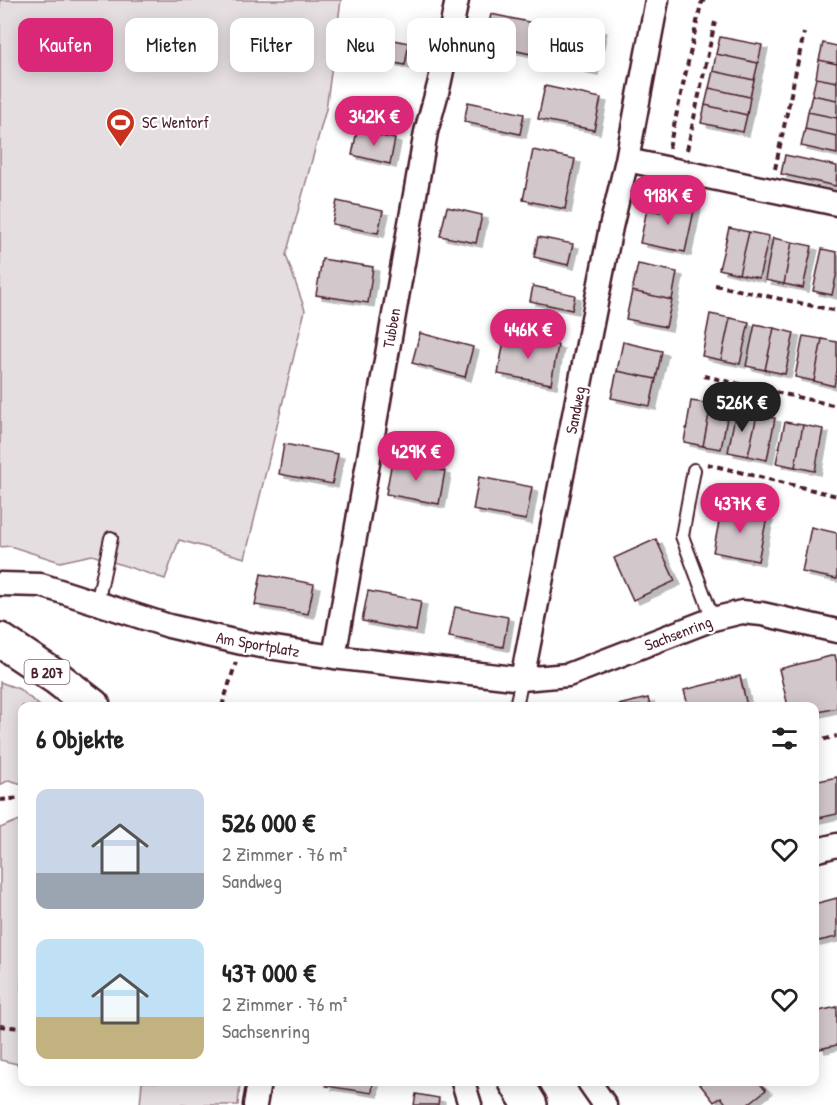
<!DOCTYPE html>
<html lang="de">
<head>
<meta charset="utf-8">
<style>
	body { margin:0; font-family:"Patrick Hand",sans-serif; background:#f2f2f2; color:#222; height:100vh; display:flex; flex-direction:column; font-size:22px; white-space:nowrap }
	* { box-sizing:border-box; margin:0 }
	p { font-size:20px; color:#767676 }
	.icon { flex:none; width:33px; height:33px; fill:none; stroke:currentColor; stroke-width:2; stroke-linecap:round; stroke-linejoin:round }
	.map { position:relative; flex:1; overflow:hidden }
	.drawer { position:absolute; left:18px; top:702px; width:801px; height:384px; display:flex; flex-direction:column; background:#fff; border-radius:12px; box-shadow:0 3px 15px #0003 }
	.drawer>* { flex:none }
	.guide { position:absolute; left:18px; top:18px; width:801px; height:54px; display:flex; gap:12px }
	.price { position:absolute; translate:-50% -51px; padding:0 14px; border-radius:21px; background:#db2777; color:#fff; font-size:20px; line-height:39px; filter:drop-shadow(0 2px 3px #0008) }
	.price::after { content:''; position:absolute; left:50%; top:36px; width:18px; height:14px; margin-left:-9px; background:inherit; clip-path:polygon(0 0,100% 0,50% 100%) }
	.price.current { background:#222; color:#fff }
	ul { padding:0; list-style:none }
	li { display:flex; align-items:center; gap:18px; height:150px; padding:0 18px }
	li span { display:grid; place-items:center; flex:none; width:168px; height:120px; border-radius:12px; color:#555 }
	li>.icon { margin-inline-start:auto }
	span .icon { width:72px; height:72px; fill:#fffc; stroke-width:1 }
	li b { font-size:26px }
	h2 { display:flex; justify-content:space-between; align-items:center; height:72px; padding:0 18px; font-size:26px }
	.pill { padding:0 21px; border-radius:12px; background:#fff; box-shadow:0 3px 15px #0003; font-size:21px; line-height:54px }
	.pill.current { background:#db2777; color:#fff }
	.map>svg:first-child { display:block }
	.green { fill:#e5dee0; stroke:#987e86; stroke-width:1.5 }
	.building { fill:#d2c7cb; stroke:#4a1f2b; stroke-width:1.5; filter:url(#shadow) }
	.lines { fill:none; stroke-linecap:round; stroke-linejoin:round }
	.service-casing { stroke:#4a1f2b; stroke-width:16 }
	.minor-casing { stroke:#4a1f2b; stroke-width:27 }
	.primary-casing { stroke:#4a1f2b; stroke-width:38 }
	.path { stroke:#4a1f2b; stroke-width:4; stroke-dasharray:6 4.5; stroke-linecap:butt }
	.service { stroke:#fff; stroke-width:12 }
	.minor { stroke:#fff; stroke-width:22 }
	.primary { stroke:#fff; stroke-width:33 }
	.labels { text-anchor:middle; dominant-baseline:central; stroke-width:4.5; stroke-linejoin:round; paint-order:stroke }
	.shield { fill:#fff; stroke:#80626b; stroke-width:1.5 }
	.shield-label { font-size:15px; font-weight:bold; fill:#4a1f2b }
	.poi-label { font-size:16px; fill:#4a1f2b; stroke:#fff; text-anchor:start }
	.street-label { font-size:16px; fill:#4a1f2b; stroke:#fff }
</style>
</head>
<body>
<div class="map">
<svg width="837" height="1105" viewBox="0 0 837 1105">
	<defs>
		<filter id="shadow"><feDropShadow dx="6" dy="4" stdDeviation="0" flood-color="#0004"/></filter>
	</defs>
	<rect width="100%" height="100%" fill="#fff"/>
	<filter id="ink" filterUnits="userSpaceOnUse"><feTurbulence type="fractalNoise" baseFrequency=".0167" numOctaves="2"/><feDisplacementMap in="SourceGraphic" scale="12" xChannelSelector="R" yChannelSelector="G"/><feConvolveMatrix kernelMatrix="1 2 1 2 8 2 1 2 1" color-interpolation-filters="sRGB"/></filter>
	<g filter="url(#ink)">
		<path class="green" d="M0,0h341l-15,109 -40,146 19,55 -60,248 -66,-18 -14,39 -73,-24 -32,7 -50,-16 -10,1z
			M0,682l19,7 21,17h-18v78l-13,-4 -9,5z
			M22,819v246l-22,-5v-232z
			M142,1082h98l-2,23h-98z"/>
		<path class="building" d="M491,14l47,10 -7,30 -46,-10z
			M561,20l40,9 -9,42 -40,-9z
			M364,34l45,9 -4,22 -46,-9z
			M720,37l42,8 -4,18 -42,-9z
			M823,43l14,3v18l-18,-4z
			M716,54l42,9 -4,17 -41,-9z
			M819,60l18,4v18l-21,-4z
			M713,71l41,9 -4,17 -41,-9z
			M816,78l21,4v18l-25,-5z
			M545,86l56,12 -7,32 -56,-11z
			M709,88l41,9 -3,18 -42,-10z
			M812,95l25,5v18l-29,-6z
			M468,102l56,12 -4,20 -56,-12z
			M705,105l42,10 -4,17 -42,-9z
			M808,112l29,6v18l-32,-7z
			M805,129l32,7v18l-36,-8z
			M357,131l38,8 -5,25 -38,-9z
			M533,150l42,9 -10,50 -42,-9z
			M785,155l52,11 -1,20 -55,-12z
			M662,199l33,7 -10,46 -45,-9 7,-34 13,3z
			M337,201l46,10 -5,22 -46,-9z
			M447,207l35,8 -6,28 -36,-7z
			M729,228l20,4 -10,42 -20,-5z
			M749,232l20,4 -10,42 -20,-4z
			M538,237l35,7 -5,21 -34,-8z
			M773,238l19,4 -8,42 -19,-4z
			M792,242l20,4 -9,42 -19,-4z
			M822,249l15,3v20l-5,23 -19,-4z
			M322,259l51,8 -5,36 -52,-8z
			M638,264l39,8 -5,28 -40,-9z
			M533,286l42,9 -3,15 -42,-9z
			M632,291l40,9 -6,27 -40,-8z
			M710,314l20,4 -9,42 -19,-4z
			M730,318l19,4 -9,42 -19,-4z
			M755,324l19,4 -9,42 -19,-4z
			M774,328l20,5 -9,41 -20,-4z
			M420,333l53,14 -8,30 -53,-14z
			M505,335l53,10 -7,39 -53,-10z
			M803,336l19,3 -8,42 -19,-4z
			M822,339l15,3v29l-3,15 -20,-5z
			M623,342l39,9 -6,28 -39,-8z
			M617,371l39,8 -6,27 -39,-8z
			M691,401l20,3 -8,42 -19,-4z
			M711,404l18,4 -8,41 -18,-3z
			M736,411l21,4 -9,41 -20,-4z
			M757,415l18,3 -8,42 -19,-4z
			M785,422l18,3 -8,42 -19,-4z
			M803,425l20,4 -8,42 -20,-4z
			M284,444l54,10 -6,30 -53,-10z
			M392,461l53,10 -6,33 -53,-10z
			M479,477l53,10 -6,33 -53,-10z
			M722,507l45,10 -9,44 -45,-9z
			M811,527l26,6v46l-35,-7z
			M656,539l19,42 -42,19 -19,-42z
			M261,574l53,10 -6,30 -53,-9z
			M368,591l53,10 -5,30 -54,-10z
			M455,607l53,10 -5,30 -54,-10z
			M835,655l2,8v45l-23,5v-7h-26l-9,-37z
			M740,676l7,30h-59l-4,-16z
			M648,698l2,8h-36z
			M837,777v37l-23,5v-37z
			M837,898v39l-23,5v-38z
			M837,1007v38l-18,4 -5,-17v-20z
			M327,1082h46l-1,11 -46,-7z
			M698,1082h60l8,8 -19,15h-20l-6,-8 -7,5z
			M416,1094l23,4 -1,7h-24z"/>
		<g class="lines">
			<defs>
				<path id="service" d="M694,470l-12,66 31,83
					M97,604l14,-66
					M516,706l6,-27"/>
				<path id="minor" d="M627,160l210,44
					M0,584l41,1 128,41 73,17 92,14 188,22 46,-4 145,-56 29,-7 20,2 75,17
					M334,657l92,-525 13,-47 18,-85
					M522,679l89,-452 16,-67 30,-160
					M814,851l23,-6
					M463,1082l7,23
					M589,1082l16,23
					M255,1105l4,-23"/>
				<path id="primary" d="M0,640l57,38 36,28
					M516,1082l14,23"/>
			</defs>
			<use href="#service" class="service-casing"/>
			<use href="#minor" class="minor-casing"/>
			<use href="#primary" class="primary-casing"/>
			<path class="path" d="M669,148l32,-144 3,-4
				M687,150l28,-128
				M775,169l29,-136
				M715,285l122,26
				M704,376l133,30
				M707,464l130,32
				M222,706l14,-44
				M814,742l23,-6
				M0,800l22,-2
				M0,1026l22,2"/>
			<use href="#service" class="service"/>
			<use href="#minor" class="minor"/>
			<use href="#primary" class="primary"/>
		</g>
	</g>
	<defs>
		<symbol id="stadium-pin" viewBox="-11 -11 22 30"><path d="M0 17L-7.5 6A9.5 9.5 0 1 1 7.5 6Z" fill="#c8321e" stroke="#fff"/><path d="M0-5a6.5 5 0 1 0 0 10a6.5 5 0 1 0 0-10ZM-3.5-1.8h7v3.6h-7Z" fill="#fff"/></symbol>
	</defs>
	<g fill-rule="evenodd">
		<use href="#stadium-pin" x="104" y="106" width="33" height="45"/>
	</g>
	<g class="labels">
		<rect class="shield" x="24.5" y="660" width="45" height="24" rx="4.5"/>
		<g class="shield-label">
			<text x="47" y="672">B 207</text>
		</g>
		<g class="poi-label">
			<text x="142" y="122">SC Wentorf</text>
		</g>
		<g class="street-label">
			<text transform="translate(391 328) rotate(-80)">Tubben</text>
			<text transform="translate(575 410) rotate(-79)">Sandweg</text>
			<text transform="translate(678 633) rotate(-21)">Sachsenring</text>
			<text transform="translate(258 644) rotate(10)">Am Sportplatz</text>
		</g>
	</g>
</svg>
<b class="price" style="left:374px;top:147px">342K €</b>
<b class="price" style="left:668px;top:226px">918K €</b>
<b class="price" style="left:528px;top:360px">446K €</b>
<b class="price current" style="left:742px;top:433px">526K €</b>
<b class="price" style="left:416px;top:482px">429K €</b>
<b class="price" style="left:740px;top:534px">437K €</b>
<div class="guide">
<a class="pill current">Kaufen</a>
<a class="pill">Mieten</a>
<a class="pill">Filter</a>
<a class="pill">Neu</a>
<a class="pill">Wohnung</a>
<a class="pill">Haus</a>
</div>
<section class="drawer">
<h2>6 Objekte<svg class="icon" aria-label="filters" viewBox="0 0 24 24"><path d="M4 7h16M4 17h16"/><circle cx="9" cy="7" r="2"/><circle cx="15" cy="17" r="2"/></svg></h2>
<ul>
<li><span style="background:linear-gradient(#c9d6e8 70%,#9aa5b1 0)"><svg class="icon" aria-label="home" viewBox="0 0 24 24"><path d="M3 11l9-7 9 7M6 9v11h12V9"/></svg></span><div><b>526 000 €</b><p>2 Zimmer · 76 m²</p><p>Sandweg</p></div><svg class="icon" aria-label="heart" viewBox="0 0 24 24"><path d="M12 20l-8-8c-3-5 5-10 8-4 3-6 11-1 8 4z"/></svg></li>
<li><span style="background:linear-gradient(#bfe0f5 65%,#c2b280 0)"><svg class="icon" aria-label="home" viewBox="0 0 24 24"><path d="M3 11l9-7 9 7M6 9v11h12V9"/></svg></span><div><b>437 000 €</b><p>2 Zimmer · 76 m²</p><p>Sachsenring</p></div><svg class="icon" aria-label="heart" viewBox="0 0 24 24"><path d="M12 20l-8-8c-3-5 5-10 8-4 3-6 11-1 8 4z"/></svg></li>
</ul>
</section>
</div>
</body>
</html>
